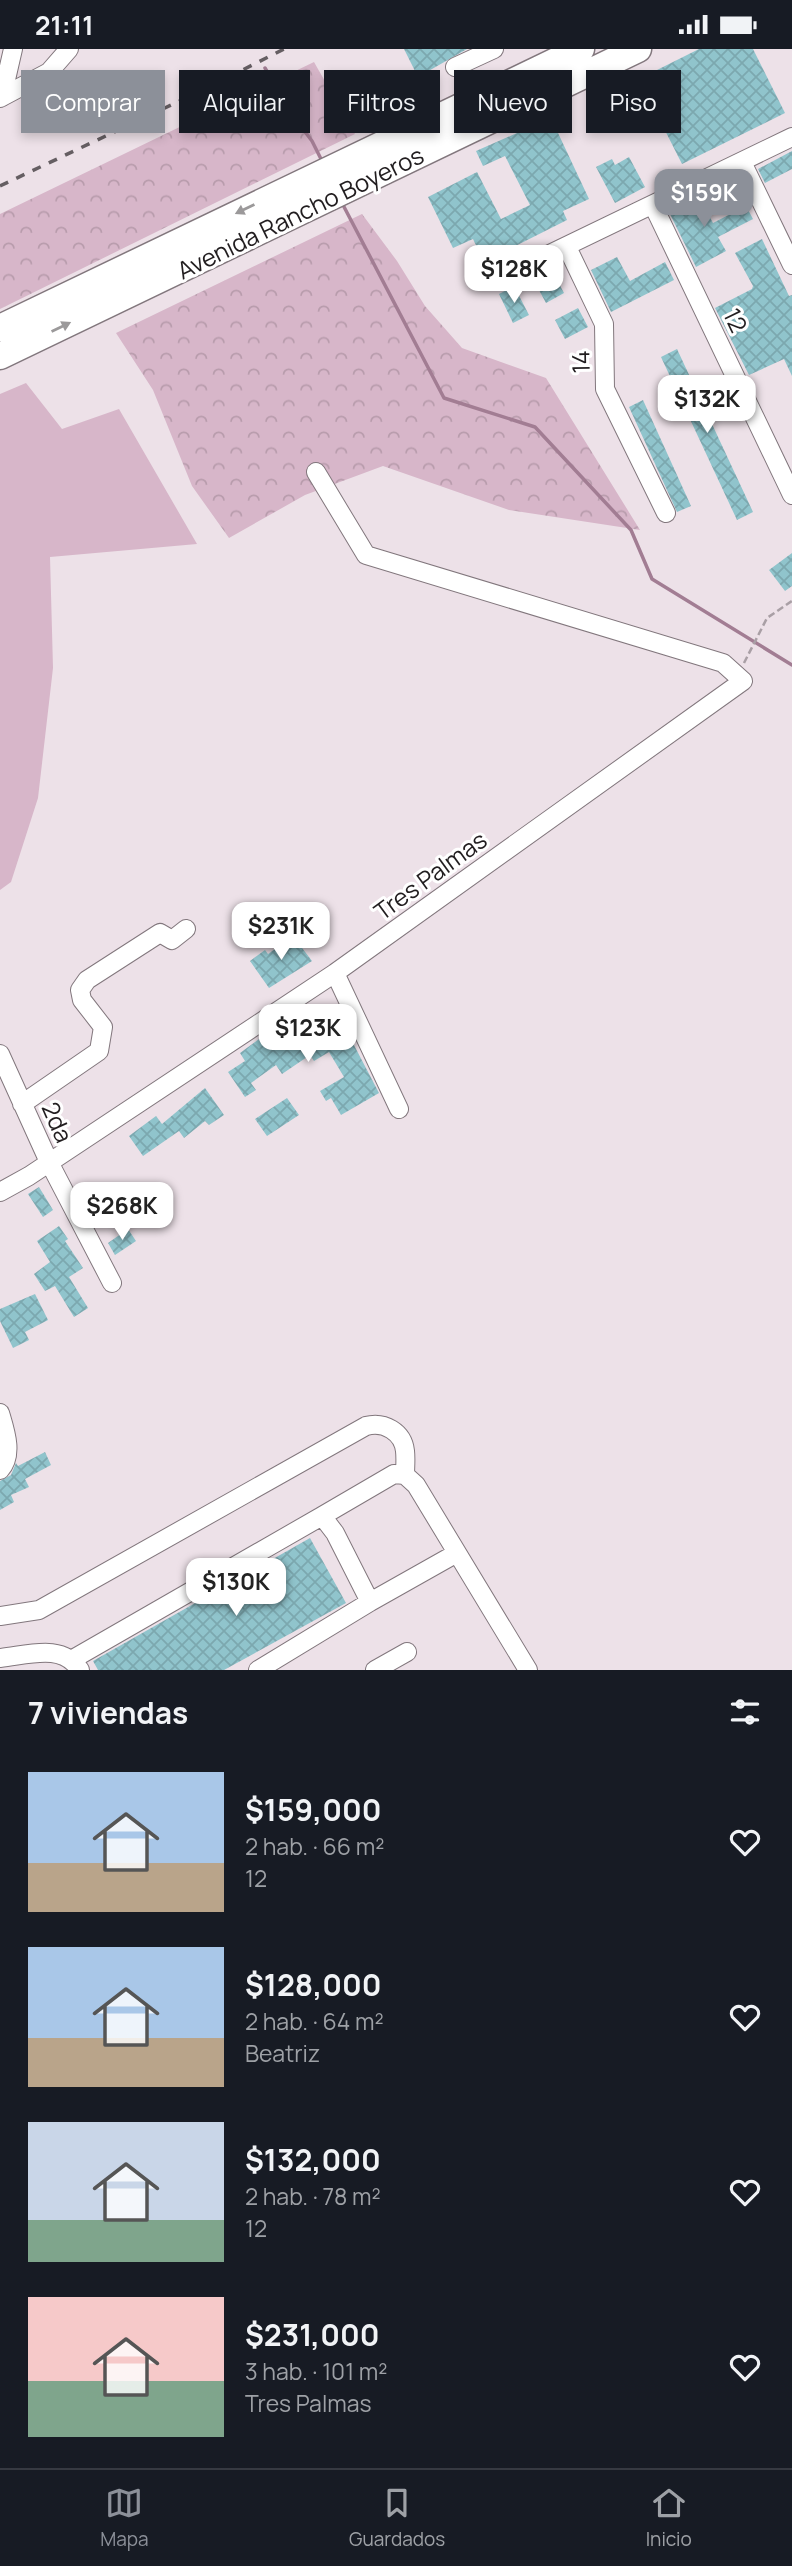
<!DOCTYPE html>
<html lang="es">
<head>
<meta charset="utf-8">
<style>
	body { margin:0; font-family:Manrope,sans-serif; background:#20242c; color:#f1f3f6; height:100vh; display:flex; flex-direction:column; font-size:26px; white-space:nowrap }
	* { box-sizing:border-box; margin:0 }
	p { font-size:23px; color:#9ea1a6 }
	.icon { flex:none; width:38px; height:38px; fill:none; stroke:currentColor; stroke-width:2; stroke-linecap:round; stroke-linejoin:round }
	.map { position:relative; height:1621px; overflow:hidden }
	.sheet { display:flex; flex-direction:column; background:#171b24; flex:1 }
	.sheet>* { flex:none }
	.banner { position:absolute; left:21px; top:21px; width:751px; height:63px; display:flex; gap:14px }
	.price { position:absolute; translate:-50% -60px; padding:0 16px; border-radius:14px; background:#fff; color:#222; font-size:23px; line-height:46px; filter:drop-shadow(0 2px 4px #0008) }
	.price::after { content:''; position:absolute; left:50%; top:42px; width:21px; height:16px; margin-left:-10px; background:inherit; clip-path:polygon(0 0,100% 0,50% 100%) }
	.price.selected { background:#8c9099; color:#fff }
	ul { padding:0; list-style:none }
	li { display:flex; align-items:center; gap:21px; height:175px; padding:0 28px }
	li span { display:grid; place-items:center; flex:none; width:196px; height:140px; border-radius:0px; color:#555 }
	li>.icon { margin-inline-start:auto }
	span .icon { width:84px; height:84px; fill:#fffc; stroke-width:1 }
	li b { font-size:30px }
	h2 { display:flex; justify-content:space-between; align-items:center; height:84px; padding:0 28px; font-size:30px }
	.tag { padding:0 24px; border-radius:0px; background:#171b24; box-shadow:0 4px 10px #0003; font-size:24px; line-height:63px }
	.tag.selected { background:#8c9099; color:#fff }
	.status { display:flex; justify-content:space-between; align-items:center; height:49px; padding:0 35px; background:#171b24; direction:ltr }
	.status svg { height:19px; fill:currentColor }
	.dock { display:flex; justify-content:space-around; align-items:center; height:98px; border-top:2px solid #363941; background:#171b24; font-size:19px; color:#9ea1a6 }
	.dock a { display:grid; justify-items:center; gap:4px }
	.dock .selected { color:#8c9099 }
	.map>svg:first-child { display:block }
	.grass { fill:#d7b6c9 }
	.forest { fill:url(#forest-crowns) }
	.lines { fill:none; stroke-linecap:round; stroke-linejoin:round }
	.stream { stroke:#a27d93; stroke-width:3.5 }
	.building { fill:url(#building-cross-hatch) }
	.minor-casing { stroke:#82777d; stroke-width:20 }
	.highway-casing { stroke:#82777d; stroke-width:29 }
	.path { stroke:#a99fa5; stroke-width:2.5; stroke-dasharray:7 3.5; stroke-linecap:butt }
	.minor { stroke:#fff; stroke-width:18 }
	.highway { stroke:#fff; stroke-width:26 }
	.rail { stroke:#655e62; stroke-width:3.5; stroke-dasharray:9 9; stroke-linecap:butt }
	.oneway { fill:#9b999a }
	.labels { text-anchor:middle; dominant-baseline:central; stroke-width:6; stroke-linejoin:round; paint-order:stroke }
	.street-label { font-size:24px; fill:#211d1f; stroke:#fff }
</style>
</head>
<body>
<div class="status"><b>21:11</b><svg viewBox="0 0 49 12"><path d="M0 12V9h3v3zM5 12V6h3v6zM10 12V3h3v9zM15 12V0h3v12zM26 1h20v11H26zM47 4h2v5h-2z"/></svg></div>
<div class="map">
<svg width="792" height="1621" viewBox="0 0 792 1621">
	<defs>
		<pattern id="forest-crowns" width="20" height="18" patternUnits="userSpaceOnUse" patternTransform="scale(1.75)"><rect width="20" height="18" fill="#d7b6c9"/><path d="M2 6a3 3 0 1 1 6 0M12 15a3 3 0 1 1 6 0" fill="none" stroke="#b89cac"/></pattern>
		<pattern id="building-cross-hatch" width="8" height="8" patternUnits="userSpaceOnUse" patternTransform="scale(1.75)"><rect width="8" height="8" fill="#90c4cc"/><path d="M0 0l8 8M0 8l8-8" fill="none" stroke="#7ca8af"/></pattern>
	</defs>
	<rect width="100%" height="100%" fill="#ede1e8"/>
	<path class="grass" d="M26,334l36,46 57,-20 78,135 -147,13 3,111 -15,130 -27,84 -11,8v-496z"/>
	<path class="forest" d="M314,13l41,72 -355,175v-95z
		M362,165l35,47 28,45 37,42 84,30 94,152 -131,-20 -126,-44 -78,29 -76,43 -37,-52 -39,-96 -37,-57z"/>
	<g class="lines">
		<path class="stream" d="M265,19l28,48 19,25 10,20
			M342,154l102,195 91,29 96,103 21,49 140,86"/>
	</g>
	<path class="building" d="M404,0h63l-49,28z
		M699,0h54l32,64 -103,51 -43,-85z
		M551,69l38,81 -26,12 4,9 -83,42 -11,-23 -20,9 -25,-51 49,-25 24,47 29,-14 -25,-49 -22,10 -7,-15z
		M792,102v18l-27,14 -7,-14z
		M629,108l16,30 -30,16 -19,-36 16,-8 3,6z
		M698,146l15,28 33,-17 7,13 -35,18 8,14 -30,16 -28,-57z
		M762,190l27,57 3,-1v81l-8,-17 -35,16 -34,-67 37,-19 1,-3 -18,-33z
		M617,208l13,24 35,-19 9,18 -63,32 -20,-42z
		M550,218l14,26 -18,10 -14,-26z
		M514,237l15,29 -16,8 -14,-29z
		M578,259l10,19 -23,12 -10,-19z
		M677,300l76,163 -16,8 -76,-163z
		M643,351l48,106 -14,6 -48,-105z
		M792,504v33l-7,5 -16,-21z
		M293,887l19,25 -43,27 -19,-27 15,-11 3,4z
		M286,970l21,29 37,-22 35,67 -38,22 -10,-17 -5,3 -6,-10 24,-14 -15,-25 -15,9 -4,-6 -28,19 -6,-9 -25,18 5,7 -11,7 -17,-25 17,-11 -5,-8z
		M205,1039l19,27 -15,10 -4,-4 -21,17 -5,-7 -36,25 -14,-20 27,-20 6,8z
		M287,1049l12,17 -32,21 -12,-17z
		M39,1138l14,23 -10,7 -15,-23z
		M59,1177l9,13 -3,2 18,27 -14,9 19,31 -14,9 -19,-31 -10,5 -11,-17 16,-12 -13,-21z
		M128,1180l8,12 -21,14 -7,-12z
		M35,1245l13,26 -23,12 4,8 -16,8 -13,-27v-12z
		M45,1403l6,13 -26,14 4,8 -18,8 3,7 -14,8v-29l11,-6 5,-12 2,3z
		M310,1489l36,65 -122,67h-126l-5,-9z"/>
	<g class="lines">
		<defs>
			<path id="minor" d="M455,18l39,-18
				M2,48l11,-48
				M0,49l49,-26 20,-23
				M742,113l50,103
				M653,156l139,290
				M567,198l37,77 1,65 61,124
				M529,215l263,-127
				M335,924l64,136
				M0,1005l49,108 63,121
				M22,1055l77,-53 4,-24 -21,-27 -2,-10 7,-10 73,-47 12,7 14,-11
				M0,1143l29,-16 306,-203 408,-292 -20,-18 -357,-108 -50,-83
				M0,1364c5,17 14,42 0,57
				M322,1467l72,-42 11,1 11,10 112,185
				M370,1553l87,-49
				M0,1567l39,-6 327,-184c18,-5 37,6 39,25 1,8 0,17 0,24
				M0,1609c29,-3 62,-15 80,12
				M73,1610l249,-143 13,17 35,69 -112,68
				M375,1621l32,-18"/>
			<path id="highway" d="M0,279l581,-279
				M0,307l638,-307"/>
		</defs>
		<use href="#minor" class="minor-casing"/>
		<use href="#highway" class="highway-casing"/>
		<path class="path" d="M744,614l23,-45 25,-17"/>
		<use href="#minor" class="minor"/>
		<use href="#highway" class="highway"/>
		<path class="rail" d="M0,137l205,-97 79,-40"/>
	</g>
	<defs><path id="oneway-solid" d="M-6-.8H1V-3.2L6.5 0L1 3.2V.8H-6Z" transform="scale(1.75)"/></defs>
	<g class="oneway">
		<use href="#oneway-solid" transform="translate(245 160) rotate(154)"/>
		<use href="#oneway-solid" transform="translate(61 278) rotate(-26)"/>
	</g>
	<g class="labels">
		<g class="street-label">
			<text transform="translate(300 163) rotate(-26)">Avenida Rancho Boyeros</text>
			<text transform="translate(736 271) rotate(64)">12</text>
			<text transform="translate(580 313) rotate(-91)">14</text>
			<text transform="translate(430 826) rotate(-36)">Tres Palmas</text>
			<text transform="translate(58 1073) rotate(66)">2da</text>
		</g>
	</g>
</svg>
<b class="price selected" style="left:704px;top:180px">$159K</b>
<b class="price" style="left:514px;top:256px">$128K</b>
<b class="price" style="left:707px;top:386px">$132K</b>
<b class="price" style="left:281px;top:913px">$231K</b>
<b class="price" style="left:308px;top:1015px">$123K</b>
<b class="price" style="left:122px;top:1193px">$268K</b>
<b class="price" style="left:236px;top:1569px">$130K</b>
<div class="banner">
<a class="tag selected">Comprar</a>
<a class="tag">Alquilar</a>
<a class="tag">Filtros</a>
<a class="tag">Nuevo</a>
<a class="tag">Piso</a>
</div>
</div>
<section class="sheet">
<h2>7 viviendas<svg class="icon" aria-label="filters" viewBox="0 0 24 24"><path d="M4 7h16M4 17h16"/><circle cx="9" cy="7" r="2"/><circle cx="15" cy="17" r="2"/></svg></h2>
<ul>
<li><span style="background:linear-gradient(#a9c7e8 65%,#b9a48a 0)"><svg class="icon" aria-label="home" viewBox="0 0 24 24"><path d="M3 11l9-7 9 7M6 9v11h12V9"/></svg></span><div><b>$159,000</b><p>2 hab. · 66 m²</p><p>12</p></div><svg class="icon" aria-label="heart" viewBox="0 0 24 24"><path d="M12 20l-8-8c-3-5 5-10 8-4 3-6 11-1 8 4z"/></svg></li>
<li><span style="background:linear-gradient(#a9c7e8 65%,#b9a48a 0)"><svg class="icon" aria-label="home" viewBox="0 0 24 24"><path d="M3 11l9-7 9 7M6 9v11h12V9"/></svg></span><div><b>$128,000</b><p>2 hab. · 64 m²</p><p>Beatriz</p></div><svg class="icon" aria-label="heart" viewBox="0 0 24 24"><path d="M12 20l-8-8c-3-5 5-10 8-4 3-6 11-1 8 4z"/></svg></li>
<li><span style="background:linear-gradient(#c9d6e8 70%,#7fa58c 0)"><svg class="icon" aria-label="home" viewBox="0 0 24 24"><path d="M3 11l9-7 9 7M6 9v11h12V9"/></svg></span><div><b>$132,000</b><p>2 hab. · 78 m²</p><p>12</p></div><svg class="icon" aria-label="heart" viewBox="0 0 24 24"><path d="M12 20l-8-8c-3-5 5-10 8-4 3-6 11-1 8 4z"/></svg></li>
<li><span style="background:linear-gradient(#f6c9c9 60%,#7fa58c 0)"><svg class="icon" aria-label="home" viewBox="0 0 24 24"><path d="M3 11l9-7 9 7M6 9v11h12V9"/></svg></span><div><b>$231,000</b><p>3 hab. · 101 m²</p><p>Tres Palmas</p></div><svg class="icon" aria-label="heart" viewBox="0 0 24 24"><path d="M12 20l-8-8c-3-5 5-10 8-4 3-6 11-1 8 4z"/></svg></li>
</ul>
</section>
<nav class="dock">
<a class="selected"><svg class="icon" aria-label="map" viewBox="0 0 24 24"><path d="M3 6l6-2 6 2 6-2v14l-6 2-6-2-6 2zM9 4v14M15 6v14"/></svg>Mapa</a>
<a><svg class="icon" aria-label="saved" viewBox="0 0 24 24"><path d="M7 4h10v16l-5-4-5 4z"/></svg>Guardados</a>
<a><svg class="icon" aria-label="home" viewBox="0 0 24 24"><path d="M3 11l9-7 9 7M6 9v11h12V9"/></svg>Inicio</a>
</nav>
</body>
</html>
